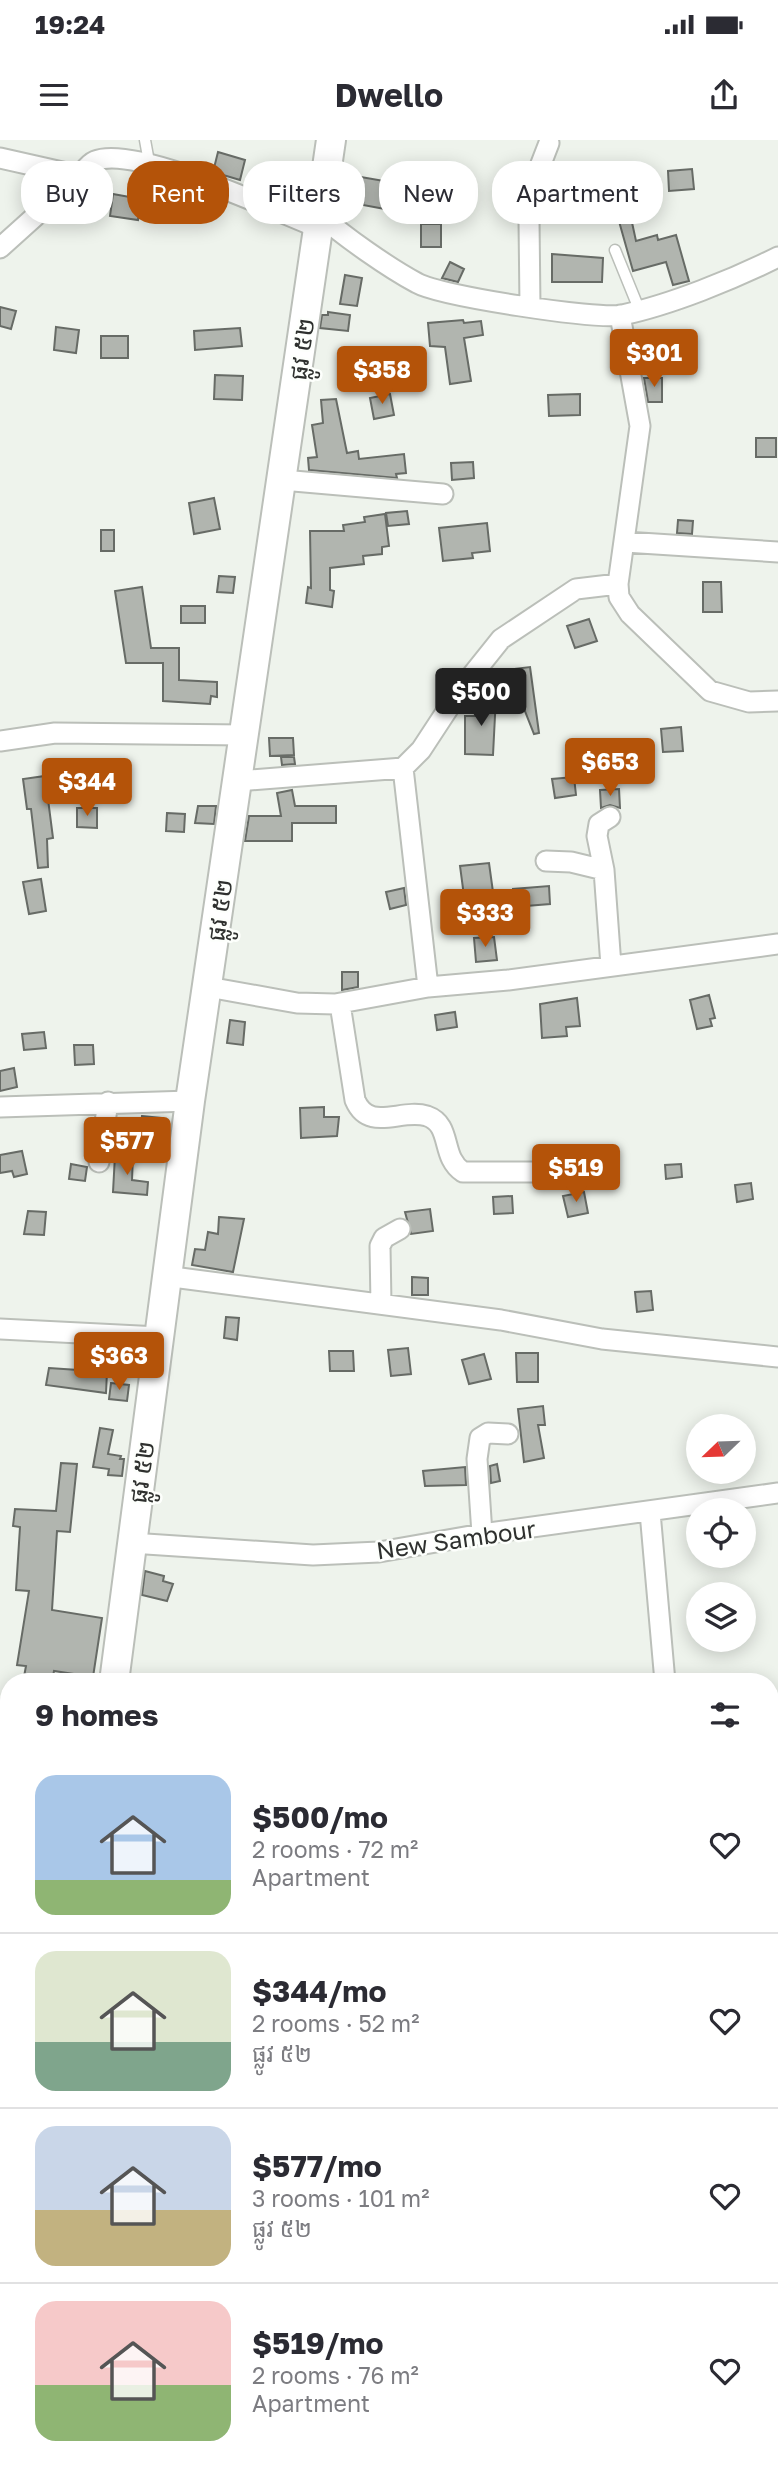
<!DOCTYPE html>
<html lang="en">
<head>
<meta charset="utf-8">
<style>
	body { margin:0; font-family:"Golos Text","Noto Sans Khmer",sans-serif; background:#f2f2f3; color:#2b2b33; height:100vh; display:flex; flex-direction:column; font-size:26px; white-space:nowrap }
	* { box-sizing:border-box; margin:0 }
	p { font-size:23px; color:#7c7c81 }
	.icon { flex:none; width:38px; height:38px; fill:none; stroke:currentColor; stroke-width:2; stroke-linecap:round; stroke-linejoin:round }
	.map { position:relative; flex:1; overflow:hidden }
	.sheet { position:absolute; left:0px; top:1533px; width:779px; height:798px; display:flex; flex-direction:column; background:#fff; border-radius:28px 28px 0 0; box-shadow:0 4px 18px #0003 }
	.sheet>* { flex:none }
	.banner { position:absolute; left:21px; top:21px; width:737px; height:63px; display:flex; gap:14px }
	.needle { width:46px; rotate:247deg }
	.fabs { position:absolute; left:686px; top:1274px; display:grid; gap:14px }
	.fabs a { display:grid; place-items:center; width:70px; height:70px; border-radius:50%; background:#fff; box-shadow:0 4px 18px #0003; font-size:35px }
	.price { position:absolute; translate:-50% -60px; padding:0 16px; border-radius:7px; background:#b45309; color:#fff; font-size:23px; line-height:46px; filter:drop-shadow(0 2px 4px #0008) }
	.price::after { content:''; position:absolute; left:50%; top:42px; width:21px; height:16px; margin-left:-10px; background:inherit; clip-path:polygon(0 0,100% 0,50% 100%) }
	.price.current { background:#222; color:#fff }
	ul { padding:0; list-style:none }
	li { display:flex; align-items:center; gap:21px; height:175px; padding:0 35px }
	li+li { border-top:2px solid #e1e1e2 }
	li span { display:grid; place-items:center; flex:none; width:196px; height:140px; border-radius:21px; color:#555 }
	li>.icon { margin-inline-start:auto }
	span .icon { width:84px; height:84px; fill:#fffc; stroke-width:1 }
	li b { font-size:30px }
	h2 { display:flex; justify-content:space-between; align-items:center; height:84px; padding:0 35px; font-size:30px }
	.pill { padding:0 24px; border-radius:28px; background:#fff; box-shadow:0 4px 18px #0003; font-size:24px; line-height:63px }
	.pill.current { background:#b45309; color:#fff }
	.status { display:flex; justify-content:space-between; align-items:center; height:49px; padding:0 35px; background:#fff; direction:ltr }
	.status svg { height:19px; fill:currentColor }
	header { display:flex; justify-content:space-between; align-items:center; height:91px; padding:0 35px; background:#fff; font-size:32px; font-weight:700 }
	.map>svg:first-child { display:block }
	.building { fill:#b1b5af; stroke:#676b66; stroke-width:2 }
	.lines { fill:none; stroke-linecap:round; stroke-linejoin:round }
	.lane-casing { stroke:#bbbfb9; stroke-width:13 }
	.street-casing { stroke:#bbbfb9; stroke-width:23 }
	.secondary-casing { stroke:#bbbfb9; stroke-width:32 }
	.lane { stroke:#fff; stroke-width:10 }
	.street { stroke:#fff; stroke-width:19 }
	.secondary { stroke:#fff; stroke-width:28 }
	.labels { text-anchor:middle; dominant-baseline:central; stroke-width:5; stroke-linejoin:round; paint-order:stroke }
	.street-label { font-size:24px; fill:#2e302e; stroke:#fdfffc }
</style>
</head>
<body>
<div class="status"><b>19:24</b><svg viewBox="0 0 49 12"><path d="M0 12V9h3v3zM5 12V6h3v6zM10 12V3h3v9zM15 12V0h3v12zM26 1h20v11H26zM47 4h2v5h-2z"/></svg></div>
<header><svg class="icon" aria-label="menu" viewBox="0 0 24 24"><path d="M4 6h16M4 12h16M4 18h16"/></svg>Dwello<svg class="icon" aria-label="share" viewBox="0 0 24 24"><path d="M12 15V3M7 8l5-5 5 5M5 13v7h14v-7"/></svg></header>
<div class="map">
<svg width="778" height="2331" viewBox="0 0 778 2331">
	<rect width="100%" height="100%" fill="#eef3ec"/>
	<path class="building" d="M218,12l27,8 -5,20 -27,-8z
		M692,29l2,20 -25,2 -1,-20z
		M355,36l35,6 -5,27 -22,-4 1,-7 -13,-2z
		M544,49l24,2 -2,26 -24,-3z
		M113,54l28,5 -3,21 -28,-4z
		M207,55l9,4 -8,17 -6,-2z
		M628,64l8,37 21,-6 1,5 18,-5 13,46 -16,4 -7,-23 -33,9 -18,-64z
		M421,84h20v23h-20z
		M552,114l51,4 -1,24h-50z
		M450,122l14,7 -6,13 -16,-4z
		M345,135l17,3 -5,28 -17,-2z
		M0,167l16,4 -5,18 -11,-3z
		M328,172l22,3 -2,16 -28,-3 2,-13h6z
		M463,180l1,3 17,-2 2,14 -19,3 7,43 -21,3 -5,-37 -15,-1 -2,-23z
		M56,187l23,3 -3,23 -22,-3z
		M240,188l2,18 -47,4 -1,-19z
		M101,196h27v22h-27z
		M215,235l28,1 -1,24 -28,-1z
		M644,238h18v24h-14z
		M390,254l4,21 -20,4 -4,-21z
		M580,254v21l-31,1 -1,-21z
		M336,259l11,54 11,-2 1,8 45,-5 2,19 -10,1 1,4 -88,-8 -1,-12 9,-1 -5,-32 11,-2 -2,-23z
		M756,298h20v19h-20z
		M473,322l1,16 -22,2 -1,-17z
		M214,358l6,31 -26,5 -5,-31z
		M407,371l2,13 -21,2 -2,-13z
		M385,374l4,32 -7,1v7l-19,2 1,8 -34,4v22l4,1 -2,16 -26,-4 2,-16 3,1 -1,-57h34l-1,-6 22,-3 -1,-5z
		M678,380l15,1 -1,13 -15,-1z
		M487,383l3,28 -18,2 1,5 -30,3 -4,-33z
		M101,390h13v21h-13z
		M219,436l16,1 -2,16 -16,-1z
		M703,442h18l1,30h-19z
		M142,447l9,61h28v32l38,2v15l-6,-1 -1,8 -47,-3v-38h-37l-11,-72z
		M181,466h24v17h-24z
		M589,479l8,22 -22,7 -8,-22z
		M530,527l9,66 -5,1 -17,-43 -17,3 -3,-23z
		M482,555l14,1 -3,59 -28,-1v-38h10l1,-14 5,1z
		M681,587l2,24 -20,1 -2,-23z
		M269,598h24l1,17 -24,1z
		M281,617h13l1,7 -13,1z
		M45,636l8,62 -6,1 1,28 -10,1 -7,-59h-4l-4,-30z
		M574,637l2,18 -21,3 -3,-19z
		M619,649l1,19 -10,-3 -9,3 -1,-18z
		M292,650l3,16h41v17h-44v18h-47l4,-25h32l-4,-23z
		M198,666h18l-2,18 -19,-1z
		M77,668h20v20l-20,-1z
		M167,673l18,1 -1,18 -18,-1z
		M489,723l4,29 -29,4 -4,-30z
		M41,739l5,32 -17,3 -6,-32z
		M549,746l1,18 -36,3 -1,-18z
		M404,748l2,17 -16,4 -4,-17z
		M494,797l3,23 -21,2 -2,-24z
		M342,832h16v15l-16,3z
		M709,855l6,23 -5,1 2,7 -15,3 -7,-29z
		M577,858l3,28 -14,1 1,9 -25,2 -2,-34z
		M455,872l2,15 -20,3 -2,-15z
		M230,880l15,2 -2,23 -16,-2z
		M44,892l2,16 -22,2 -2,-16z
		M74,905h19l1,19 -19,1z
		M14,928l3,19 -17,4v-20z
		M324,967v10h15l-2,19 -36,2 -1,-30z
		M142,976l19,2 -6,39 -17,-2z
		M22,1011l5,23 -13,3 -2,-6 -12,2v-18z
		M115,1015l18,1 -1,24 16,2 -1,13 -34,-3z
		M71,1024l16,3 -2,14 -16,-2z
		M681,1024l1,13 -16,2 -1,-14z
		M751,1043l2,16 -16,3 -2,-17z
		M584,1052l4,21 -20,4 -5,-21z
		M512,1056l1,17 -19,1 -1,-17z
		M430,1069l3,22 -22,3 -6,-22z
		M28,1071l18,1 -2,23 -20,-1z
		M219,1077l25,2 -11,53 -41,-7 3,-16 10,1 3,-18 10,2z
		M412,1137l16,1v17h-16z
		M651,1151l2,19 -16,2 -2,-20z
		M226,1177l13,1 -2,22 -13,-2z
		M408,1208l3,26 -20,2 -3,-26z
		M329,1211h24l1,20h-24z
		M516,1213h22v29h-21z
		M484,1214l7,25 -22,5 -7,-24z
		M49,1228l58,4 -1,21 -60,-8z
		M111,1243l18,2 -2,16 -18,-2z
		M543,1266l2,19h-7l6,33 -20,4 -6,-53z
		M100,1288l13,2 -5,24 13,2 -1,3h4l-2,17 -14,-1 1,-6 -16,-2z
		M61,1323l16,1 -7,68 -13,-1 -5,79 50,8 -9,59 -39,-6 -2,11h-29l3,-16 -9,-1 12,-74 -13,-1 4,-63 -7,-1 2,-17 41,2z
		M497,1324l3,17 -9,2 -1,-17z
		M465,1327l1,18 -41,1 -2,-15z
		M145,1431l19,5 -1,5 10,3 -6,17 -25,-6z"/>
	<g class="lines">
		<defs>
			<path id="lane" d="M145,0l4,22
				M615,110l24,59"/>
			<path id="street" d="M0,18l80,18
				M320,75c23,21 69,53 97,68 23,13 180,37 205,32 48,-10 112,-36 156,-58
				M0,108l80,-72c5,-6 8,-12 15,-15 39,-17 180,50 224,67
				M530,166l-1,-86 3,-33 17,-44
				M620,175l20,111 -22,158 1,13 11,17 80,77 39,11 29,-1
				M282,340l161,14
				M625,402l153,10
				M0,601l55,-8 190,2
				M403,628l25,219
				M238,641l165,-13 18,-18 40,-61 40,-50 75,-50 42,-5
				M610,677l-11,7 -2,12 7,34 7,96
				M546,721l25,1 33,8
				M208,847l89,16 38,1 93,-17 80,-7 270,-36
				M340,864l15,96c14,33 46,8 72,16 26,9 13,41 36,56h88
				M0,967l190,-6
				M99,1022l9,-60
				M165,1136l336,44 101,19 176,18
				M381,1164l-1,-58 4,-8 16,-9
				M0,1189l159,8
				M650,1372l15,170
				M482,1394l-5,-75 3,-21 8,-5 20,1
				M131,1403l182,12 66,-3 103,-18 296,-41
				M770,1855l8,-1
				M0,1871l9,3
				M770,2049l8,4
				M770,2301l8,-1
				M330,2322v9
				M449,2322l1,9
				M612,2322l2,9
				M712,2322l2,9
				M568,2331l32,-9"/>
			<path id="secondary" d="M114,1542l76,-581 141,-961
				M62,2322l1,9"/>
		</defs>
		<use href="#lane" class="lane-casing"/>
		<use href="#street" class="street-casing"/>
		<use href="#secondary" class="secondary-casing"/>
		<use href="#lane" class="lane"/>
		<use href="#street" class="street"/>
		<use href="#secondary" class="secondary"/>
	</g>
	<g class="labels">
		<g class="street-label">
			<text transform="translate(301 209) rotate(-82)">ផ្លូវ ៥២</text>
			<text transform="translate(219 770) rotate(-82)">ផ្លូវ ៥២</text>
			<text transform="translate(141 1332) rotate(-82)">ផ្លូវ ៥២</text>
			<text transform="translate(456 1399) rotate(-8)">New Sambour</text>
		</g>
	</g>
</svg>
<div class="fabs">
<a><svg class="needle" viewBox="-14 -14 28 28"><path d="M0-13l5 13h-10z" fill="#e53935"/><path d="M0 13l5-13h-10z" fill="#7c7c81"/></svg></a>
<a><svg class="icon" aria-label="locate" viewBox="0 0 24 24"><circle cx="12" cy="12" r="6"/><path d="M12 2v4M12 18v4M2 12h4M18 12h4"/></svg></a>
<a><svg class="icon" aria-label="layers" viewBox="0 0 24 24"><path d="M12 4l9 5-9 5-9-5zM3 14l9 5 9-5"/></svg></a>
</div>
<b class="price" style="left:654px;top:249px">$301</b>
<b class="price" style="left:382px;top:266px">$358</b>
<b class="price current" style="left:481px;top:588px">$500</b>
<b class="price" style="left:610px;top:658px">$653</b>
<b class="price" style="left:87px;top:678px">$344</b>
<b class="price" style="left:485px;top:809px">$333</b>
<b class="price" style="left:127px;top:1037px">$577</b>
<b class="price" style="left:576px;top:1064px">$519</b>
<b class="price" style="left:119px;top:1252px">$363</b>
<div class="banner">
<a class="pill">Buy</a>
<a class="pill current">Rent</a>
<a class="pill">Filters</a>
<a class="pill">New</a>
<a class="pill">Apartment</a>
</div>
<section class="sheet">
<h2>9 homes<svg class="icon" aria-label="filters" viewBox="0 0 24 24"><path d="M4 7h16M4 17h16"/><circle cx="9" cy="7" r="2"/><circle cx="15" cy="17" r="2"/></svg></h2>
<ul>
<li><span style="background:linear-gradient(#a9c7e8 75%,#8fb573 0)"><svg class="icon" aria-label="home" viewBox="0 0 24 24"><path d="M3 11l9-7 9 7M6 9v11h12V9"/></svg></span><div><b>$500/mo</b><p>2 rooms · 72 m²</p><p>Apartment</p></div><svg class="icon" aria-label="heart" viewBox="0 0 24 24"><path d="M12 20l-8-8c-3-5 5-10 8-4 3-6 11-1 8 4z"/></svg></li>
<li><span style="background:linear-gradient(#dfe7d0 65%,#7fa58c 0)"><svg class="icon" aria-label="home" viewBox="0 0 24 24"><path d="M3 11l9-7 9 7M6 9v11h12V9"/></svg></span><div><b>$344/mo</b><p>2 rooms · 52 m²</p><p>ផ្លូវ ៥២</p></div><svg class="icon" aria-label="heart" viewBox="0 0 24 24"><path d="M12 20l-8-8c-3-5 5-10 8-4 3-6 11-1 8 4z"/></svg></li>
<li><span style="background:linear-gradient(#c9d6e8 60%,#c2b280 0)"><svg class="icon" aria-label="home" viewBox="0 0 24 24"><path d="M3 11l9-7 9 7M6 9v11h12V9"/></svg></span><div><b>$577/mo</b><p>3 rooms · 101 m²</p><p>ផ្លូវ ៥២</p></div><svg class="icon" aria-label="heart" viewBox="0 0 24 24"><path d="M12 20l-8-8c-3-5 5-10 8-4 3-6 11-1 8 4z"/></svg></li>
<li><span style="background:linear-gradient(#f6c9c9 60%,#8fb573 0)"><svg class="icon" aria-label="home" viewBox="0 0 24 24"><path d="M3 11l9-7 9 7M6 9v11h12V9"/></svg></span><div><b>$519/mo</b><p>2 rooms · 76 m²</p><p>Apartment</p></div><svg class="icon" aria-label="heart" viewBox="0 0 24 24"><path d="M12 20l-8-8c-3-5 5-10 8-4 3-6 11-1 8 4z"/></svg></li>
</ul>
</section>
</div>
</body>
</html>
